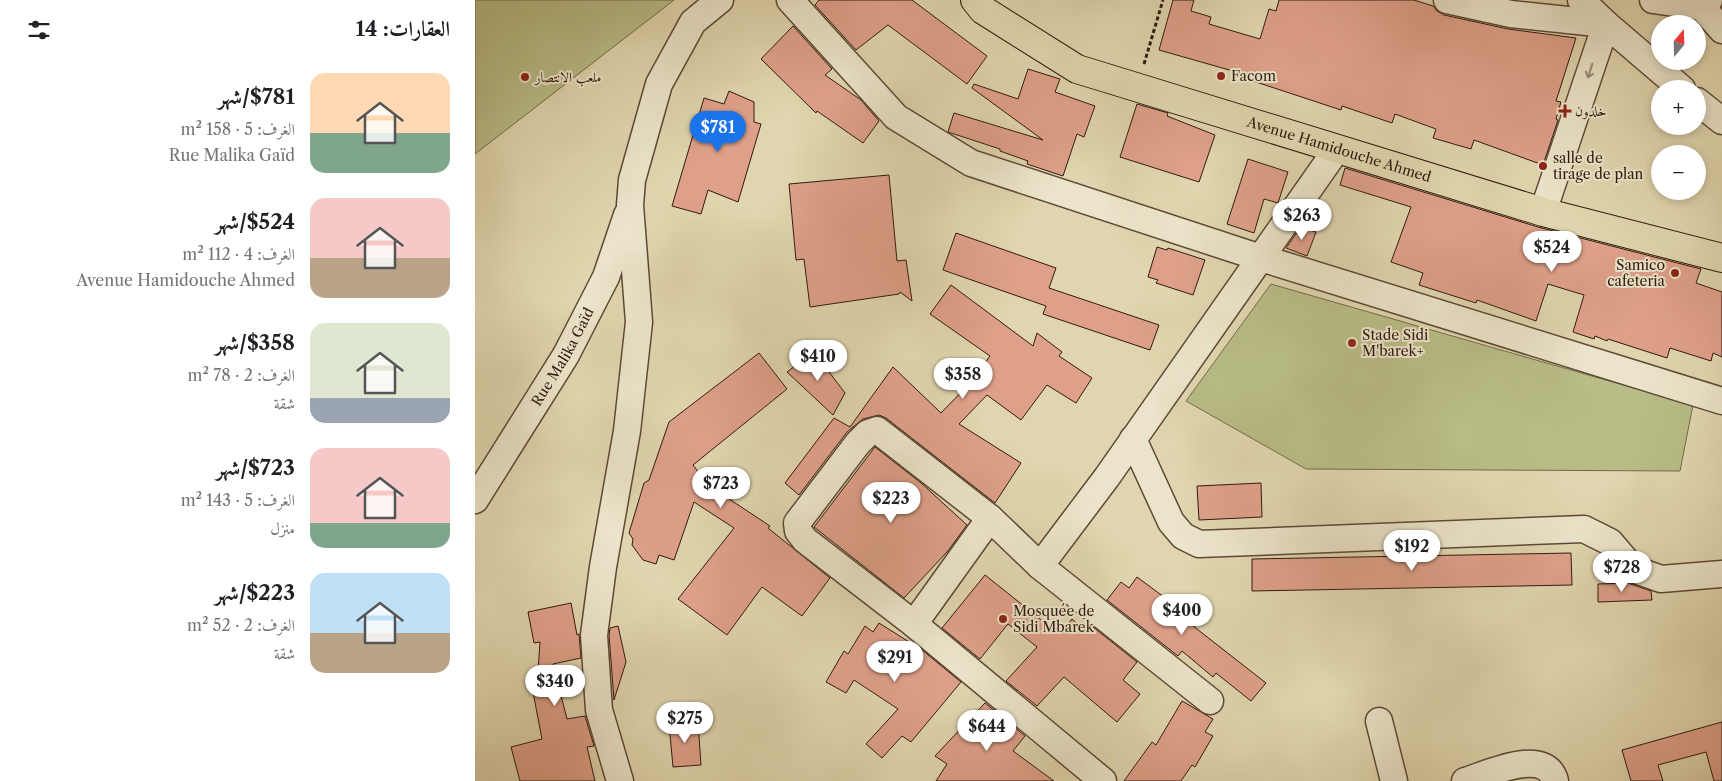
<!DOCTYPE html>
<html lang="ar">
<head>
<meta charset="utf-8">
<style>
	body { margin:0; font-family:"Libre Caslon Text",Amiri,serif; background:#f2f2f2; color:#202124; direction:rtl; height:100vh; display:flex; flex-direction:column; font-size:19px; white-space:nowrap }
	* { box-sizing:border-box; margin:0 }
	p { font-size:16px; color:#757577 }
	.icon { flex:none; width:28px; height:28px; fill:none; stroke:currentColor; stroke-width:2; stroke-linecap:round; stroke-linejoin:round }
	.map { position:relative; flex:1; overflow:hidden; direction:ltr }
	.sheet { display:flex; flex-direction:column; background:#fff; width:475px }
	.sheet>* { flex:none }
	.needle { width:32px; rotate:19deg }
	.controls { position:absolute; left:1176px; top:15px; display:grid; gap:10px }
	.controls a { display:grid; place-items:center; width:55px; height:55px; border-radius:50%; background:#fff; box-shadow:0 2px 8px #0003; font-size:25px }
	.price { position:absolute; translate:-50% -42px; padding:0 11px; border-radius:18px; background:#fff; color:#222; font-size:16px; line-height:32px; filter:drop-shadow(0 1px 2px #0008) }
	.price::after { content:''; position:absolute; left:50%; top:30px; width:15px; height:11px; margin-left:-8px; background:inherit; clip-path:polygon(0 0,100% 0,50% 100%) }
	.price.on { background:#1a73e8; color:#fff }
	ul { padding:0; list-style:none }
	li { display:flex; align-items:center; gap:15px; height:125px; padding:0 25px }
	li span { display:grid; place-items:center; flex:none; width:140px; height:100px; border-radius:15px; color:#555 }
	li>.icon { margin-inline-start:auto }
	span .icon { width:60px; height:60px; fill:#fffc; stroke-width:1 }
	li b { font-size:21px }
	h2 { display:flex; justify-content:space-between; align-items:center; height:60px; padding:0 25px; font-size:21px }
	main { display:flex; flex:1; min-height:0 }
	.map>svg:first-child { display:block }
	.green { fill:#b8bc86; stroke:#746b4a }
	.building { fill:#dea089; stroke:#311a0f }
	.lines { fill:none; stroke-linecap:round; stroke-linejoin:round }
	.minor-casing { stroke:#5d4937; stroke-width:29 }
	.major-casing { stroke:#311a0f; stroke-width:30 }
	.path { stroke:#311a0f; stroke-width:3; stroke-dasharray:4 2.5; stroke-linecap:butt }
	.minor { stroke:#ebe4ca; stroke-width:26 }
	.major { stroke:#e0d5ae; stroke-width:28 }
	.oneway { stroke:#978976 }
	.poi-dot { fill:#8f2418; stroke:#ebe4ca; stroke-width:2 }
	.labels { text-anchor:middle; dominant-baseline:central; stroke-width:4; stroke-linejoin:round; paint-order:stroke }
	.poi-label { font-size:14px; fill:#311a0f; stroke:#ebe4ca; text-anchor:start }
	.street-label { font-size:14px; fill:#311a0f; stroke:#ebe4ca }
</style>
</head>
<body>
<main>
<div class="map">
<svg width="1247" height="781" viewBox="0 0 1247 781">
	<rect width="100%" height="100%" fill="#e0d5ae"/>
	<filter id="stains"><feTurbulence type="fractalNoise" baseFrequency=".004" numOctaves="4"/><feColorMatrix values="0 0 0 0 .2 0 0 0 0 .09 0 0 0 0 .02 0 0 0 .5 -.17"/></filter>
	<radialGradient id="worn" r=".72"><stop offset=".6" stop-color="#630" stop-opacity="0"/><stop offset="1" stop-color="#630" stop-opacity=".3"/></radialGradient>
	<path class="green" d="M0,0h199l-199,154z
		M796,284l422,121 -13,66 -374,-2 -120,-68z"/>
	<path class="building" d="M344,0h93l75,56 -20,28 -79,-59 -32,25 -41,-45z
		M698,0h21l-3,11 20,6 -2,7 51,15 9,-30 7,2 3,-11h135l19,6 4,5 7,4 64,14 68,9 -20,63 5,1 -5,17 2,1 -15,45 -69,-25 -3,9 -38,-11 3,-9 -41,-15 -3,9 -50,-17 -1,4 -88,-29 1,-4 -95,-27z
		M318,26l39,43 -7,6 36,25 18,21 -16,22 -46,-32 -1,2 -55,-54z
		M553,69l32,10 -5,13 40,14 -11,31 -7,-3 -14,42 -36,-12 1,-3 -28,-10v-2l-52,-17 6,-19 89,27 -71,-52 2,-4 44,15z
		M254,91l25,11v20l7,2 -23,78 -30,-12 -7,24 -29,-8 32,-108 20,6z
		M662,104l31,9 -1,3 48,19 -16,47 -79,-25z
		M773,159l40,13 -10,31 -14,-4 -10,34 -27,-9z
		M870,168l193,59 163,42 -5,14 26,9v65l-9,-4 -2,8 -41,-13 -3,10 -59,-19 -1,2 -12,-5 -1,3 -21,-7 11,-37 -36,-11 -12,37 -59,-21 -1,3 -57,-18 4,-12 -32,-11 20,-55 -71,-22z
		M414,175l8,86 9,-1 6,41 -12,-9 -1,2 -89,13 -6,-48 -8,1 -7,-76z
		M826,227l15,5 -9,24 -21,-8z
		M481,233l100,35 -7,20 110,37 -9,25 -107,-36 3,-8 -103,-36z
		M682,247l10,3 1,-2 37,12 -12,35 -37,-12 2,-3 -10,-3z
		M476,285l82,61 4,-13 25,19 -3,4 33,22 -16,25 -29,-18 -26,35 -34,-25 -28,29 62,39 -26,40 -109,-85 -7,-3 -16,4 -16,13 -48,63 -14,-12 49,-65 16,9 43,-60 48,46 31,-32 18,-25 -60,-42z
		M339,352l31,41 -12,22 -46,-43z
		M284,353l28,36 -94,76 15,20 62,41 -2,2 62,50 -28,38 -40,-29 -35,48 -49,-36 56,-71 -40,-26 -20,58 -15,-5 -3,9 -13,-4 -11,-15 1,-6 -4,-6 15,-50 5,-3 20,-58z
		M400,447l46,36 46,42 -20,27 -43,46 -90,-71z
		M786,483l1,34 -63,3 -2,-34z
		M1096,553l1,32 -320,6v-32z
		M510,575l74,59 13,-15 11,10 5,-6 49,39 -14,18 17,14 -23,28 -53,-45 -27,29 -31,-25 31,-34 -29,-23 -28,35 -38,-31z
		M662,577l31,23 -3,4 101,79 -15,18 -35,-28 -3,4 -31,-26 -4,5 -71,-56 14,-18 8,6z
		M1153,583l23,8 1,9 -54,2v-18z
		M96,603l6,32 2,-1 2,24 -28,6 14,55 18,-3 9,30 -7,1 8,34h-75l-9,-34 31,-8 -10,-52 5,-1 3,-44 -6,1 -6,-31z
		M404,623l43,27 39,32 -50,60 -9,-6 -20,22 -16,-14 32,-35 -44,-29 -8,13 -20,-11 18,-31 4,3 17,-28 8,6z
		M143,626l8,36 -12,38 -5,-65 1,-7z
		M707,701l31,18 -8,13 8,4 -18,31 -3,-2 -11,16h-57l28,-39 4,3z
		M510,703l40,33 -12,15 41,30h-118l11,-17 -12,-8z
		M223,722l3,43 -28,2 -4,-43z
		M1247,722v59h-8l-8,-29 -48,13 5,16h-32l-9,-31z"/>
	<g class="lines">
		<defs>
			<g id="minor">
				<path d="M315,0l106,117 75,46 290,95 461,143"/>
				<path d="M972,0l64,14 95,10"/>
				<path d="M1106,0l25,24 76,65"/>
				<path d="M1178,0l49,7 7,-7"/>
				<path d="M1227,7l20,23"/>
				<path d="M1222,101l25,20"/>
				<path d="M1068,212l63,-188"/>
				<path d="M658,439l38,83 12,14 16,8 385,-15 26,13 23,27 28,10 61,-5"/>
				<path id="s1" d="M0,500l91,-145 40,-78 21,-62"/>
				<path d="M565,566l67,-89 230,-328"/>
				<path d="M439,624l76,-106"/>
				<path d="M904,721l15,60"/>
				<path d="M145,781l-21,-71 -5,-75 9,-68 24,-136 12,-109 -9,-117 2,-25 27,-96 34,-62 27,-22"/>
				<path d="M628,781l-189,-157 -109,-84 -7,-9 -1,-8 61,-80 10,-10 9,-3 113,88 50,48 170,135"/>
				<path d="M990,781c23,-7 81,-35 90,0"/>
			</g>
			<g id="major">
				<path id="s2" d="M500,0l8,10 94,59 466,143 179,46"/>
			</g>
		</defs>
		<use href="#minor" class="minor-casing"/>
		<use href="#major" class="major-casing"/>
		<path class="path" d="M669,64l19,-64"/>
		<use href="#minor" class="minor"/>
		<use href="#major" class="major"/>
	</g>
	<defs><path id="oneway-shaft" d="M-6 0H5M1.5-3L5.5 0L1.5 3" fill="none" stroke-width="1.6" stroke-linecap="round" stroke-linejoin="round" transform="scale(1.25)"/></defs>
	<use class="oneway" href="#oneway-shaft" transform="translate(1115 71) rotate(108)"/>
	<g class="poi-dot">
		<circle cx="746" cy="76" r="5"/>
		<circle cx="50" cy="77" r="5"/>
		<path d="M1087.5 103.5h5v5h5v5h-5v5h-5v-5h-5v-5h5z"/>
		<circle cx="1068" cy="166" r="5"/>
		<circle cx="1200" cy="273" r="5"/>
		<circle cx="877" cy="343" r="5"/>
		<circle cx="528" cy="619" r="5"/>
	</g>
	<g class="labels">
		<g class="poi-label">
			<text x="756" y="76">Facom</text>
			<text x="60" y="77">ملعب الانتصار</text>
			<text x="1100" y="111">خلدون</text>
			<text x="1078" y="158">salle de<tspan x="1078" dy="16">tirage de plan</tspan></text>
			<text x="1190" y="265" text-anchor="end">Samico<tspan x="1190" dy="16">cafeteria</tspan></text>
			<text x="887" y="335">Stade Sidi<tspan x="887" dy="16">M'barek+</tspan></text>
			<text x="538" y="611">Mosquée de<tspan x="538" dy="16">Sidi Mbarek</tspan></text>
		</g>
		<g class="street-label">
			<text stroke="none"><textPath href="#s2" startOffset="398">Avenue Hamidouche Ahmed</textPath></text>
			<text stroke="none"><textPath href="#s1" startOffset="168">Rue Malika Gaïd</textPath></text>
		</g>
	</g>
	<rect width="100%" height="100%" filter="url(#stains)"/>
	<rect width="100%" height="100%" fill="url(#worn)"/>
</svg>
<div class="controls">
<a><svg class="needle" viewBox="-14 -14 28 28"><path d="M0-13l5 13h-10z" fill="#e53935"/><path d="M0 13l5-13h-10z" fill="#757577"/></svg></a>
<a>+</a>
<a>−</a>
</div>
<b class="price on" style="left:243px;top:153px">$781</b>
<b class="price" style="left:827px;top:241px">$263</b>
<b class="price" style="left:1077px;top:273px">$524</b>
<b class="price" style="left:343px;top:382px">$410</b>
<b class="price" style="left:488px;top:400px">$358</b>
<b class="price" style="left:246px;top:509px">$723</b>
<b class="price" style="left:416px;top:524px">$223</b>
<b class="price" style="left:937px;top:572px">$192</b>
<b class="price" style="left:1147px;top:593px">$728</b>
<b class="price" style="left:707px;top:636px">$400</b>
<b class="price" style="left:420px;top:683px">$291</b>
<b class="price" style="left:80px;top:707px">$340</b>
<b class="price" style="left:210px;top:744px">$275</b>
<b class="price" style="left:512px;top:752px">$644</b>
</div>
<section class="sheet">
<h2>العقارات: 14<svg class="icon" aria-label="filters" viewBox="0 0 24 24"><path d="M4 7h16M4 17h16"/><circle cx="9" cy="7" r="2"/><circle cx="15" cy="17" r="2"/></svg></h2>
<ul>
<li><span style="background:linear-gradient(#ffd9b3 60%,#7fa58c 0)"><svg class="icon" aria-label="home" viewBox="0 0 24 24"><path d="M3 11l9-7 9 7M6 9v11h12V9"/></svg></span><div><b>$781/شهر</b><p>الغرف: 5 · 158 m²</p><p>Rue Malika Gaïd</p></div></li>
<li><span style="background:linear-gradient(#f6c9c9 60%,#b9a48a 0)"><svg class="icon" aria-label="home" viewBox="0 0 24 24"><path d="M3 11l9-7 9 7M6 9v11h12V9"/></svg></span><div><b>$524/شهر</b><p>الغرف: 4 · 112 m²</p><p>Avenue Hamidouche Ahmed</p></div></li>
<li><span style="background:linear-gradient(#dfe7d0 75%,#9aa5b1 0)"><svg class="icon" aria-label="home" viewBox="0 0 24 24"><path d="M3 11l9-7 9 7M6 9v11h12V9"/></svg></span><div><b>$358/شهر</b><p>الغرف: 2 · 78 m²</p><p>شقة</p></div></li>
<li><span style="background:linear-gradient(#f6c9c9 75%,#7fa58c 0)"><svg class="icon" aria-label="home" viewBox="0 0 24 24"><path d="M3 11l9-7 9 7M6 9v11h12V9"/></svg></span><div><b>$723/شهر</b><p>الغرف: 5 · 143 m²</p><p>منزل</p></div></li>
<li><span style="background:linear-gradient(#bfe0f5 60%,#b9a48a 0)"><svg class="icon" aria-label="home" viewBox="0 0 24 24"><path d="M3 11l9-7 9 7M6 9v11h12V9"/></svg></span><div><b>$223/شهر</b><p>الغرف: 2 · 52 m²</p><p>شقة</p></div></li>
</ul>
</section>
</main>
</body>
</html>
